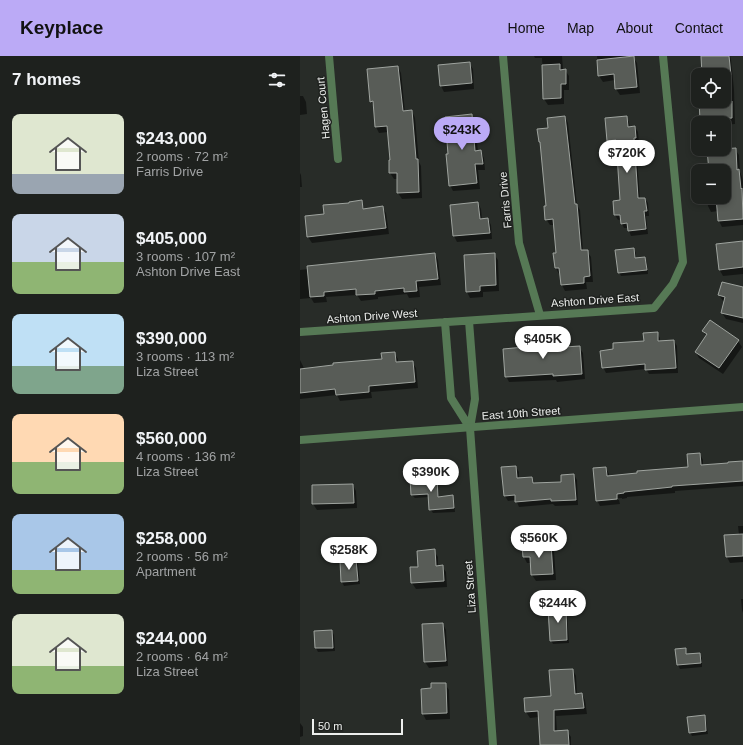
<!DOCTYPE html>
<html lang="en">
<head>
<meta charset="utf-8">
<style>
	body { margin:0; font-family:Helvetica,sans-serif; background:#2b2e2b; color:#f1f3f6; height:100vh; display:flex; flex-direction:column; font-size:15px; white-space:nowrap }
	* { box-sizing:border-box; margin:0 }
	p { font-size:13px; color:#a1a3a4 }
	.icon { flex:none; width:22px; height:22px; fill:none; stroke:currentColor; stroke-width:2; stroke-linecap:round; stroke-linejoin:round }
	.map { position:relative; flex:1; overflow:hidden }
	.drawer { display:flex; flex-direction:column; background:#1e211e; width:300px }
	.drawer>* { flex:none }
	.controls { position:absolute; left:391px; top:12px; display:grid; gap:8px }
	.controls a { display:grid; place-items:center; width:40px; height:40px; border-radius:8px; background:#1e211e; box-shadow:0 2px 6px #0003,0 0 0 1px #3c3e3c; font-size:20px }
	.scale { position:absolute; left:12px; bottom:10px; width:91px; box-sizing:border-box; padding-left:4px; border:2px solid #edefed; border-top:0; font-size:11px; line-height:14px; white-space:nowrap; color:#edefed; -webkit-text-stroke:3px #1f221f; paint-order:stroke }
	.price { position:absolute; translate:-50% -34px; padding:0 9px; border-radius:14px; background:#fff; color:#222; font-size:13px; line-height:26px; filter:drop-shadow(0 1px 2px #0008) }
	.price::after { content:''; position:absolute; left:50%; top:24px; width:12px; height:9px; margin-left:-6px; background:inherit; clip-path:polygon(0 0,100% 0,50% 100%) }
	.price.active { background:#bbaaf6; color:#111 }
	ul { padding:0; list-style:none }
	li { display:flex; align-items:center; gap:12px; height:100px; padding:0 12px }
	li span { display:grid; place-items:center; flex:none; width:112px; height:80px; border-radius:8px; color:#555 }
	li>.icon { margin-inline-start:auto }
	span .icon { width:48px; height:48px; fill:#fffc; stroke-width:1 }
	li b { font-size:17px }
	h2 { display:flex; justify-content:space-between; align-items:center; height:48px; padding:0 12px; font-size:17px }
	header { display:flex; align-items:center; gap:24px; box-sizing:border-box; height:56px; padding:0 20px; background:#bbaaf6; color:#111 }
	header strong { font-size:19px }
	nav { display:flex; gap:22px; margin-inline-start:auto; font-size:14px }
	main { display:flex; flex:1; min-height:0 }
	.map>svg:first-child { display:block }
	.shadow { fill:#0007 }
	.building { fill:#585c57; stroke:#9fa49f }
	.lines { fill:none; stroke-linecap:round; stroke-linejoin:round }
	.minor { stroke:#567955; stroke-width:8 }
	.tertiary { stroke:#567955; stroke-width:8 }
	.labels { text-anchor:middle; dominant-baseline:central; stroke-width:3; stroke-linejoin:round; paint-order:stroke }
	.street-label { font-size:11px; fill:#edefed; stroke:#1f221f }
</style>
</head>
<body>
<header>
<strong>Keyplace</strong>
<nav><a>Home</a><a>Map</a><a>About</a><a>Contact</a></nav>
</header>
<main>
<section class="drawer">
<h2>7 homes<svg class="icon" aria-label="filters" viewBox="0 0 24 24"><path d="M4 7h16M4 17h16"/><circle cx="9" cy="7" r="2"/><circle cx="15" cy="17" r="2"/></svg></h2>
<ul>
<li><span style="background:linear-gradient(#dfe7d0 75%,#9aa5b1 0)"><svg class="icon" aria-label="home" viewBox="0 0 24 24"><path d="M3 11l9-7 9 7M6 9v11h12V9"/></svg></span><div><b>$243,000</b><p>2 rooms · 72 m²</p><p>Farris Drive</p></div></li>
<li><span style="background:linear-gradient(#c9d6e8 60%,#8fb573 0)"><svg class="icon" aria-label="home" viewBox="0 0 24 24"><path d="M3 11l9-7 9 7M6 9v11h12V9"/></svg></span><div><b>$405,000</b><p>3 rooms · 107 m²</p><p>Ashton Drive East</p></div></li>
<li><span style="background:linear-gradient(#bfe0f5 65%,#7fa58c 0)"><svg class="icon" aria-label="home" viewBox="0 0 24 24"><path d="M3 11l9-7 9 7M6 9v11h12V9"/></svg></span><div><b>$390,000</b><p>3 rooms · 113 m²</p><p>Liza Street</p></div></li>
<li><span style="background:linear-gradient(#ffd9b3 60%,#8fb573 0)"><svg class="icon" aria-label="home" viewBox="0 0 24 24"><path d="M3 11l9-7 9 7M6 9v11h12V9"/></svg></span><div><b>$560,000</b><p>4 rooms · 136 m²</p><p>Liza Street</p></div></li>
<li><span style="background:linear-gradient(#a9c7e8 70%,#8fb573 0)"><svg class="icon" aria-label="home" viewBox="0 0 24 24"><path d="M3 11l9-7 9 7M6 9v11h12V9"/></svg></span><div><b>$258,000</b><p>2 rooms · 56 m²</p><p>Apartment</p></div></li>
<li><span style="background:linear-gradient(#dfe7d0 65%,#8fb573 0)"><svg class="icon" aria-label="home" viewBox="0 0 24 24"><path d="M3 11l9-7 9 7M6 9v11h12V9"/></svg></span><div><b>$244,000</b><p>2 rooms · 64 m²</p><p>Liza Street</p></div></li>
</ul>
</section>
<div class="map">
<svg width="443" height="689" viewBox="0 0 443 689">
	<rect width="100%" height="100%" fill="#282c28"/>
	<path class="shadow" d="M234,0h28l1,14h2l4,6v14h-5v14l-16,1 -4,-6 -2,-41h-7z
		M297,0h29v2l7,-1 4,6 3,30 -20,2 -4,-6 -1,-9 -12,2 -4,-6z
		M402,0h28l1,3 3,31 1,34 -11,1v-2h-21l-2,-3 -1,-19h24v-26h-26v15l-2,-4 -2,-13 9,-1z
		M169,7l4,6 1,20 -30,3 -3,-6z
		M98,11l3,6 4,39 7,-1 3,7 4,44 2,4 1,32 -20,1 -4,-6v-14h-4l-4,-6v-12h1l-3,-29 -9,1 -3,-6 -2,-20 -3,-6z
		M0,40h3l3,6 1,12 -7,1z
		M171,59l4,6 3,31h3l3,6 1,12h-7l2,19 -27,2 -3,-6 -1,-30z
		M265,61l3,6 9,82 3,5 3,41h4l4,6 2,25h-7l1,7 -22,2 -3,-6 -2,-12 -1,1 -3,-6 2,-14 -3,-29h-5l-4,-6 1,-12 -6,-63 -1,-2 9,-13z
		M326,61l3,5 1,6 5,-1 3,5 1,11h-3l4,56h5l3,4 1,13h-3l2,18 -17,2 -2,-5 -1,-3h-4l-2,-4 -1,-5 -3,1 -3,-5 -1,-13 7,-1 -3,-56 -7,1 -3,-5z
		M435,93l4,6 1,17 2,5 1,5v43l-21,2 -3,-6 -1,-10 -7,1 -3,-6 -1,-9h17v-26h-20l-1,-3 7,-1z
		M0,117l1,2 1,12h-2z
		M61,146l4,8 17,-3 4,6 3,21 -77,9 -4,-6 17,-22z
		M178,147l3,6 1,10h6l3,6 1,14 -35,3 -3,-6 -3,-30z
		M443,186v32l-20,2 -4,-7z
		M334,193l2,4v6h9l2,3 1,12 -27,2 -2,-4z
		M135,198l3,6 3,25 -22,2 1,10 -11,1 -2,-4 -29,3v2l-17,2 -4,-6 -31,2 1,5 -13,1 -3,-5 -11,1v-29z
		M194,198l4,6 1,31 -16,1v5l-13,1 -3,-6 -2,-36z
		M443,232v35l-17,-4 -4,-6 3,-11 -2,-1 -4,-6z
		M403,275l35,10 4,6 -19,27 -24,-16 -3,-6 11,-16z
		M357,277l3,5v4l14,-1 3,5 1,27 -29,1 -3,-5 -40,4 -3,-6z
		M263,285l4,7 12,-1 4,6 2,26 -28,3 -1,-2 -47,2 -3,-6 20,-28z
		M94,297l4,6v4l14,-1 4,6 2,20 -47,4 1,6 -32,3 -3,-6 -37,4v-39l3,6 1,3 79,-9z
		M400,398l3,6v6l40,-4v24l-68,5v2l-48,4v1l-5,1v-1l-24,1v2l21,-1 1,4 -20,2 -3,-6 9,-32 3,6v3l80,-9z
		M216,411l3,5v7l13,-1 3,5h27l12,-8 3,5 1,25 -23,1 -2,-2 -34,3 -3,-7 -8,1 -3,-5z
		M136,421l2,4 1,16 13,-1 2,4 1,12 -22,1 -3,-4 -1,-12 -14,1 -3,-3z
		M53,429l3,6 1,17 -40,2 -4,-6z
		M438,470h5v36l-13,1 -3,-6 -2,-21 14,-1z
		M251,489l3,6 2,29 -20,1 -4,-6 -1,-12h-4l-3,-6 -1,-10z
		M134,495l4,6v9h4l4,6 1,15 -31,2 -4,-6 -1,-15h8z
		M56,504l2,4 2,20 -16,2 -2,-4z
		M441,543h2v14l-1,-3z
		M265,553l2,4 2,30 -16,1 -2,-4z
		M143,568l3,6 2,36 -19,2 -4,-6z
		M32,575l2,4 1,16 -17,1 -2,-4 -1,-16z
		M385,593l2,6 12,-1 3,4v9l-22,2 -2,-4 -2,-15z
		M273,614l3,6 1,18h5l3,6 2,14 -31,2 1,16 10,-1 4,6v8h-30l-2,-28 -9,1 -4,-6 26,-15z
		M145,628l4,6 1,29 -24,1 -3,-6 9,-25z
		M404,660l2,4 2,14 -16,2 -2,-4z
		M0,667l3,4v9l-3,1z"/>
	<path class="building" d="M334,0l3,31 -22,2 -1,-15 -16,2 -1,-16z
		M401,0h28l2,19h-29z
		M170,6l2,21 -32,3 -2,-21z
		M260,8v6l6,-1v15h-5v14l-18,1 -1,-34z
		M98,10l5,45 9,-1 4,49h2l1,33 -22,1v-20h-8v-13h1l-3,-34 -12,1 -2,-26 -3,1 -3,-33z
		M399,45h33v17l-32,2z
		M172,58l3,37 6,-1 2,14h-8l2,19 -28,3 -3,-32h2l-3,-37z
		M265,60l10,88h2l4,46h7l2,26 -6,1v6l-23,2 -2,-17h-4l-2,-15h3l-3,-34 -8,1 -1,-14h2l-6,-64h-1l-2,-13 11,-1 -1,-10z
		M327,60l1,11 7,-1 1,12h-2l4,60h7l2,13h-3l2,18 -18,2 -1,-8 -6,1 -1,-9h-6l-1,-14 7,-1 -4,-60 -9,1 -2,-23z
		M436,92l1,22 2,-1 2,20 1,-1 1,31 -25,2 -2,-24h8v-26h-15l-2,-21z
		M62,144l1,9 20,-3 3,22 -79,9 -2,-21 19,-2 -1,-9 26,-2v-1z
		M178,146l2,17 8,-1 2,15 -37,3 -3,-31z
		M443,185v26l-24,3 -3,-26z
		M334,192l1,10 10,-1 2,13 -29,3 -3,-23z
		M135,197l3,26 -22,2 1,10 -13,1v-4l-29,3v3l-19,1v-6l-32,3v4l-14,1 -3,-31z
		M195,197l1,32 -16,1v5l-14,1 -2,-37z
		M422,226l21,5v31l-22,-5 4,-16 -7,-2z
		M410,264l29,20 -20,28 -24,-16 12,-18 -5,-3z
		M358,276v9l16,-1 2,28 -31,2v-6l-43,4 -2,-17 13,-2v-6l31,-2 -1,-8z
		M263,284l1,7 16,-1 2,28 -29,2v-2l-48,3 -2,-28 22,-2 -1,-5z
		M95,296l1,10 17,-1 2,21 -46,4v6l-33,3 -1,-6 -35,4v-24l33,-4v-2l49,-4 -1,-6z
		M400,397l1,12 27,-2v-1l15,-1v20l-71,5v1l-48,5v1l-7,1v5l-21,2 -3,-33 13,-1 1,9 30,-3v-2l51,-4 -1,-13z
		M216,410l1,12 15,-1 1,6 28,-1v-7l13,-1 2,26 -25,1v-2l-36,3v-7l-11,1 -3,-29z
		M137,420l1,21 15,-2 1,13 -25,2 -1,-16 -17,1 -1,-17z
		M53,428l1,19 -42,1v-19z
		M443,478v22l-17,1 -2,-22z
		M251,488l2,30 -22,1 -1,-18h-7l-1,-11z
		M135,493l1,17 7,-1 1,16 -33,2 -1,-16h8l-1,-16z
		M56,503l2,22 -17,1 -1,-21z
		M266,552l1,32 -17,1 -2,-32z
		M143,567l3,38 -22,1 -2,-38z
		M32,574l1,18h-18l-1,-17z
		M386,592v6l14,-1 1,10 -24,2 -2,-16z
		M273,613l2,25 7,-1 2,15 -30,2v21l14,-1 1,15h-29l-2,-34 -13,1 -1,-14 27,-2 -2,-26z
		M131,627h15l1,30 -25,1 -1,-25 10,-1z
		M405,659l1,16 -17,2 -2,-16z"/>
	<g class="lines">
		<path class="minor" d="M29,0l9,103
			M203,0l16,187 21,72
			M169,265l6,78 -5,29 23,317
			M145,266l6,76 19,30
			M0,276l354,-24 19,-24 10,-22 -20,-206"/>
		<path class="tertiary" d="M0,384l443,-33"/>
	</g>
	<g class="labels">
		<g class="street-label">
			<text transform="translate(23 52) rotate(-95)">Hagen Court</text>
			<text transform="translate(205 144) rotate(-95)">Farris Drive</text>
			<text transform="translate(295 244) rotate(-4)">Ashton Drive East</text>
			<text transform="translate(72 260) rotate(-4)">Ashton Drive West</text>
			<text transform="translate(221 357) rotate(-4)">East 10th Street</text>
			<text transform="translate(170 531) rotate(-94)">Liza Street</text>
		</g>
	</g>
</svg>
<div class="controls">
<a><svg class="icon" aria-label="locate" viewBox="0 0 24 24"><circle cx="12" cy="12" r="6"/><path d="M12 2v4M12 18v4M2 12h4M18 12h4"/></svg></a>
<a>+</a>
<a>−</a>
</div>
<div class="scale">50 m</div>
<b class="price active" style="left:162px;top:95px">$243K</b>
<b class="price" style="left:327px;top:118px">$720K</b>
<b class="price" style="left:243px;top:304px">$405K</b>
<b class="price" style="left:131px;top:437px">$390K</b>
<b class="price" style="left:239px;top:503px">$560K</b>
<b class="price" style="left:49px;top:515px">$258K</b>
<b class="price" style="left:258px;top:568px">$244K</b>
</div>
</main>
</body>
</html>
